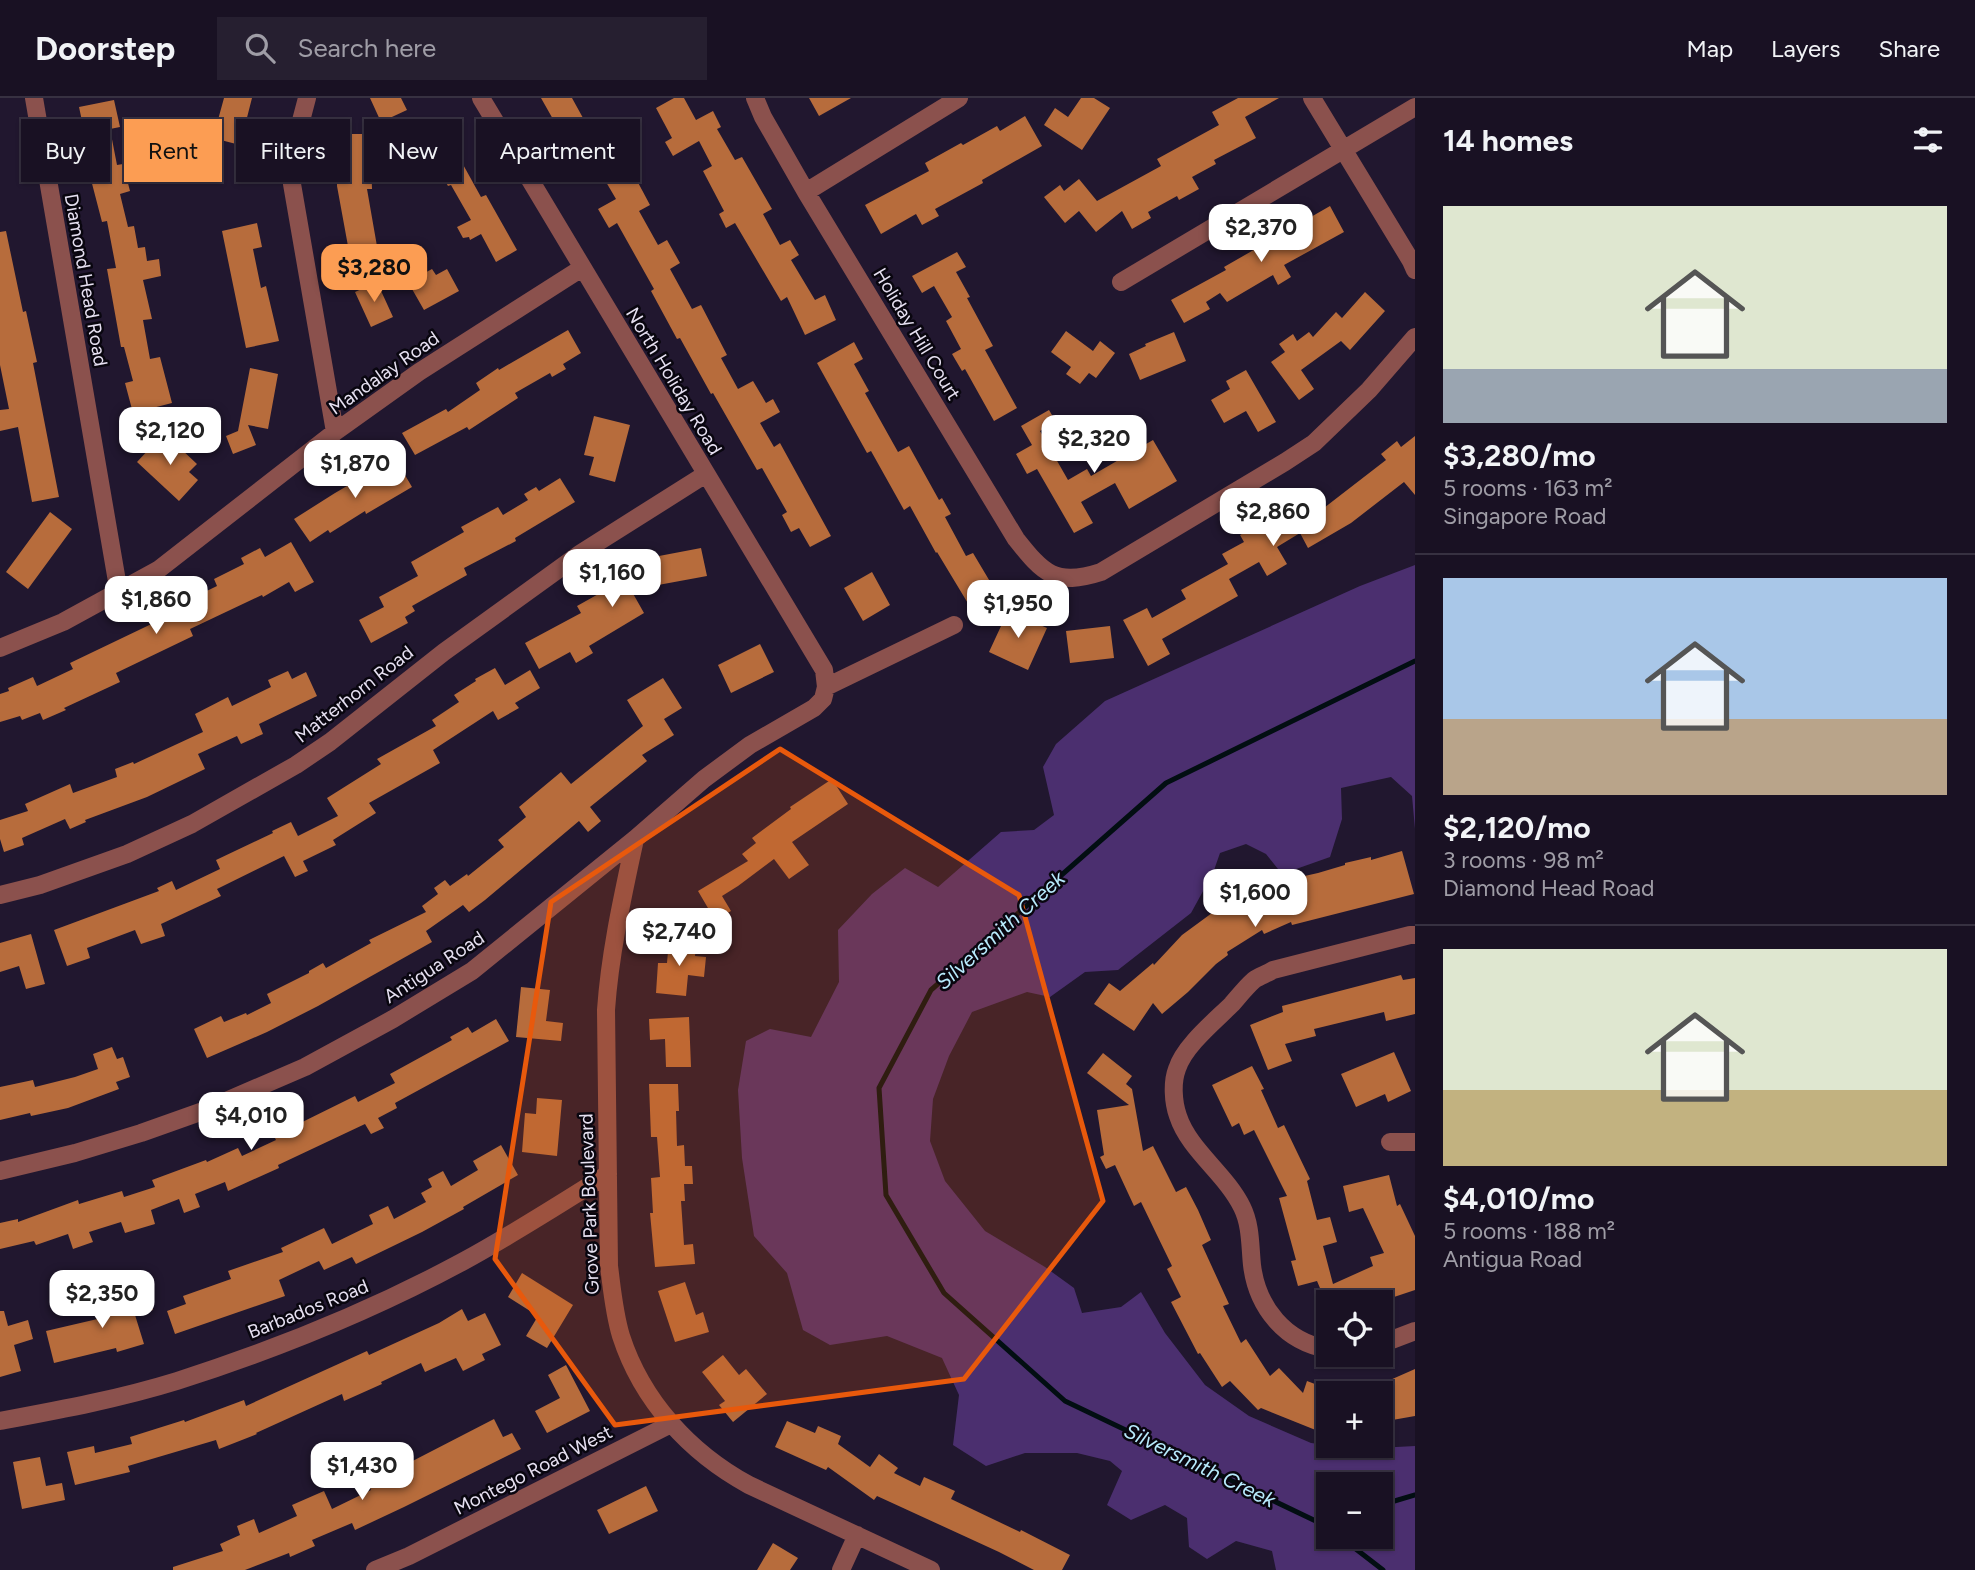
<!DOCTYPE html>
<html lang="en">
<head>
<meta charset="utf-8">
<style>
	body { margin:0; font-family:Figtree,sans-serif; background:#261f30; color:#f1f3f6; height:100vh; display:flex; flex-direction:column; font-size:26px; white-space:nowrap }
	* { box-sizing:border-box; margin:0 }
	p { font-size:23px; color:#9f9da6 }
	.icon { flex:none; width:38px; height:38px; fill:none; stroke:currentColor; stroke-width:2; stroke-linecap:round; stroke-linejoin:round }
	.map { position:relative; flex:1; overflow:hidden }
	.details { display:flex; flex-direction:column; background:#191123; width:560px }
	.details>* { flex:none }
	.top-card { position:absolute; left:21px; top:21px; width:665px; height:63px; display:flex; gap:14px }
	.controls { position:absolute; left:1316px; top:1192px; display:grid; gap:14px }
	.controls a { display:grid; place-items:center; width:77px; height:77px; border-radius:0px; background:#191123; box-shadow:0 2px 5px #0004,0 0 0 2px #373141; font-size:35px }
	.price { position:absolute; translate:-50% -60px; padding:0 16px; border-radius:14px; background:#fff; color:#222; font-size:23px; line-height:46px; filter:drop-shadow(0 2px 4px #0008) }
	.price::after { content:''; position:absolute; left:50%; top:42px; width:21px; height:16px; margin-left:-10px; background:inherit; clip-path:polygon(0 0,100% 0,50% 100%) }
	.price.active { background:#fc9d53; color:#111 }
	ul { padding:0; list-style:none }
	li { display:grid; align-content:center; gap:14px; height:371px; padding:0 28px }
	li+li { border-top:2px solid #373141 }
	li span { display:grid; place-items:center; height:217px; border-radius:0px; color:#555 }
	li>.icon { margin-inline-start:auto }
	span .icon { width:126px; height:126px; fill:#fffc; stroke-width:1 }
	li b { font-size:30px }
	h2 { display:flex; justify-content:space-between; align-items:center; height:84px; padding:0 28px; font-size:30px }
	.tag { padding:0 24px; border-radius:0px; background:#191123; box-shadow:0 2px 5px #0004,0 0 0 2px #373141; font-size:24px; line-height:63px }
	.tag.active { background:#fc9d53; color:#111 }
	header { display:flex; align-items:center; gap:42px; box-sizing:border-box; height:98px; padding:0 35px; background:#191123; border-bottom:2px solid #373141 }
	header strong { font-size:33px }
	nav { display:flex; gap:38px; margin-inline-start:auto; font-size:24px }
	.search { width:490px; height:63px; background:#261f30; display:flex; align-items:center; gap:18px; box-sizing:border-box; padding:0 24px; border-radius:0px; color:#9f9da6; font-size:26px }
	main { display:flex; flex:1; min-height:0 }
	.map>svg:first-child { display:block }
	.green { fill:#4b2f6f; fill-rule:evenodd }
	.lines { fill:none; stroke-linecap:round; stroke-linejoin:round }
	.stream { stroke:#020e12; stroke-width:5 }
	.building { fill:#b76c3c }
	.minor { stroke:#8b514d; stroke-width:18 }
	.marked { fill:#e8590c; fill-opacity:0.2; stroke:#e8590c; stroke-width:5; stroke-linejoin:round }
	.labels { text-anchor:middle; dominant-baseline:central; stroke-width:5; stroke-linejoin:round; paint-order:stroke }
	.street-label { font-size:19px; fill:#e6e0f1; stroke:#09060f }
	.water-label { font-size:21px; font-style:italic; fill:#b8ebfd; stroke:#09060f }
</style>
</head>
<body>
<header>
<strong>Doorstep</strong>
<div class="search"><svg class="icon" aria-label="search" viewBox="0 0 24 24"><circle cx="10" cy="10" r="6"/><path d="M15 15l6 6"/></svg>Search here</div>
<nav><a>Map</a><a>Layers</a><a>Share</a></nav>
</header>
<main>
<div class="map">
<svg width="1415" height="1472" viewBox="0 0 1415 1472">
	<rect width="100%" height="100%" fill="#21172f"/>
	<path class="green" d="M1415,467v264l-3,-33 -21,-19 -50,11 1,31 -12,38 -48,17 -16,-20 -20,-10 -26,9 -7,20 -22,40 -73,57 -33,2 -35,25 -23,-5 -55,20 -23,44 -16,43 -3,42 15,40 40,50 60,36 29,21 8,25 39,-6 20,-15 24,41 40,52 44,31 62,27 48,6 56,-3v124h-139l-4,-19 -36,-10 -29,18 -18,-12 -2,-29 -22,-13 -34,15 -24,-15 15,-34 -12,-10 -33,-8h-52l-39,13 -33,-21 6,-50 -17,-37 -55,-22 -57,9 -27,-15 -16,-57 -33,-37 -12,-78 -4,-68 8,-49 24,-12 41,8 28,-55 -1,-52 34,-36 33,-26 33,19 63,-55 33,-2 20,-15 -11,-48 13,-23 49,-43 255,-115zM1328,1386h53v52h-53z"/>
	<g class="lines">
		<path class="stream" d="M1381,1407l34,-10
			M1328,1424l-6,2 -257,-123 -121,-108 -58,-98 -7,-107 52,-98 235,-207 249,-122
			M1339,1438l44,34"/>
	</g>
	<path class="building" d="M224,0h28l-12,47 -27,-7z
		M370,0h31l6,12 -26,12z
		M541,0h31l16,29 2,-1 23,41 6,-4 9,15 6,-3 16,30 -11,6 19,34 9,-5 13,23 -10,6 22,40 9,-4 26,50 -6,3 17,31 15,-8 13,22 7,-4 7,13 -20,11 14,24 6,-4 51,93 -21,11 -11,-19 -8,4 -9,-17 5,-3 -25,-44 -5,2 -44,-77 -2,1 -31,-56 -3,1 -26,-48 3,-2 -37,-66 -8,5 -11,-19 18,-10 -20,-34 -19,10 -24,-44 5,-3z
		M674,0h10l12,22 17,-9 8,16 -4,2 18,31 7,-3 30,52 -9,5 17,31 10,-5 9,15 -8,5 24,40 10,-5 11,25 -31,15 -18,-38 -6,4 -46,-78 -9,5 -7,-14 5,-3 -21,-40 9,-5 -13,-25 -26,15 -8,-14 7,-4 -16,-30z
		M809,0h42l-32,18z
		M1081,0h13l16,10 -28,42 -38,-25 11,-17 13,9z
		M1238,0h41l-34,19 11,21 -42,22 2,4 -24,13 7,12 -20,11 -2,-4 -29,16 3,6 -19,11 -10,-18 -26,21 -17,-21 -14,12 -21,-26 16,-12 4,6 15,-12 18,22 64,-35 -4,-7 62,-34 -7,-13z
		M114,2l6,27 -10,2 7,36 6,-1 7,27 -10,3 8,33 6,-1 4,22 7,-1 2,14 12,-2 2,17 -18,4 9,39 -9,1 7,39 10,-2 12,46 -39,10 -8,-30 8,-2 -9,-34h-3l-14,-78 9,-1 -9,-47 -5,1 -13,-50h4l-14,-65z
		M1025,18l17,30 -60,34 1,3 -48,26 4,7 -17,9 -6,-11 -35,20 -16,-29 64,-34 -4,-8 36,-20 2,2 34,-19 3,5z
		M445,34l36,65 5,-2 31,55 -21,12 -15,-28 -11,6 -1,-3 -6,1 -6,-11 14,-7 -20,-35 -3,1 -24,-42z
		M347,36h36l1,25h-13l1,30h-5l11,63 -28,5 -13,-71v-23h10z
		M1330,108l14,26 -60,33 7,12 -13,8 -5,-10 -46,27 -7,-9 -14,9 4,7 -26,14 -13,-23 55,-30 -2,-3z
		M257,125l5,24 -9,2 8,39 5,-2 13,55 -33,7 -24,-117z
		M6,133l17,81 3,-1 11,51 -4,1 26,134 -27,5 -14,-75 -18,4v-21l9,-1 -9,-44v-133z
		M957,154l9,15 -10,5 14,25 -3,1 26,48 -8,4 32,58 -23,13 -29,-52 -3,2 -10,-17 9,-5 -15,-28 6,-4 -18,-31 -12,7 -10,-17z
		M432,171l4,6 11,-6 12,22 -35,19 -16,-28z
		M377,184l16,35 -22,10 -16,-35z
		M1365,194l20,19 -35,39 -9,-9 -40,29 13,19 -15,11 -28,-38 14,-10 -6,-8 14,-10 4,7 12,-9 4,5 23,-25 6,6z
		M568,232l13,23 -18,11 3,5 -14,8 -2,-4 -35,20 3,5 -49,32 -2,-3 -52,28 -13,-22 44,-24 2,3 32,-22 -4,-7 22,-15 1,2z
		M1066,233l27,20 7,-10 15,12 -19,25 -7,-5 -9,11 -14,-10 5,-7 -20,-15z
		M1174,234l12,29 -46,19 -11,-26 17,-8 -1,-2z
		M854,244l9,17 -9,5 15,27 -4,2 33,59 11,-6 30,54 3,-2 9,16 -6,3 21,39 7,-3 28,47 -26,15 -38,-63 -1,1 -26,-47 -6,4 -33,-59 -4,2 -50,-90z
		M250,270l28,6 -10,55 -20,-4 8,20 -23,9 -7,-18 12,-5z
		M1246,272l30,52 -18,10 -12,-21 -22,12 -13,-23 19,-11 -4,-8z
		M1049,312l7,12 -16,9 28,49 19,-11 4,7 62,-36 24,41 -48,28 -14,-26 -34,19 12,21 -19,10 -37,-64 -10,5 -11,-20 16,-9 -11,-19z
		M594,318l36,9 -15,57 -26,-7 5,-18 -10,-2z
		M164,335l33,31 -8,8 9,8 -19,21 -42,-39z
		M1415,338v59l-11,-13 -53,41 -43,25 -8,-15 -23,14 10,17 -20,12 -8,-14 -30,17 9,17 -76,43 8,15 -22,12 -25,-46 24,-12 5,10 34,-19 -5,-9 47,-26 -6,-10 22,-12 -4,-7 71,-40 9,16 66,-51 -5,-6 16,-13 4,6z
		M395,360l17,29 -46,27 -1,-3 -35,22 -2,-3 -18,12 -16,-23 41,-26z
		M560,380l15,24 -60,36 1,3 -52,27 3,7 -55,31 3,5 -10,6 3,6 -37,20 -12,-23 25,-13 -5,-10 39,-21 -7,-14 53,-30 -3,-5 37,-20 5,8 25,-15 -4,-6 12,-7 3,4z
		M50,414l22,17 -44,60 -22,-17z
		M291,444l23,40 -19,10 -6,-10 -26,15 -1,-2 -72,34 3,7 -77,37 4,9 -56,26 2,2 -23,10 -3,-7 -18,7 -2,-4 -20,6v-28l9,-3 -1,-3 25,-11 4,9 36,-17 -3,-6 119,-57 -3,-5 31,-15 -3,-7 30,-15 -3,-6 19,-10 5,9z
		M701,450l6,28 -76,14 13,23 -55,33 4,7 -17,10 -6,-11 -31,17 -14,-26 56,-30 -4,-7 66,-37v-5l17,-3 -1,-5z
		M872,474l18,33 -27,16 -19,-33z
		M1008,513l39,17 -19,42 -39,-18z
		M1110,528l4,32 -44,5 -4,-32z
		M760,546l14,28 -43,21 -13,-28z
		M495,570l10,17 25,-15 10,18 -25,15 4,5 -21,12 -5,-9 -60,39 7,13 -71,40 7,10 -43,27 3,5 -33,16 5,10 -13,6 -11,-21 -67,33 4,7 -60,28 4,12 -24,8 -6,-14 -48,18 3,10 -23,8 -13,-36 105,-39 -2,-3 15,-7 4,9 44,-21 -4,-9 57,-27 -1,-2 19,-9 7,14 40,-20 -11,-18 54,-34 -4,-5 59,-33 -4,-6 27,-18 -5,-7 22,-14 -1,-2z
		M288,573l4,8 14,-7 11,24 -58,28 4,10 -22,10 -4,-8 -39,18 7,15 -58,28 -62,23 1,2 -16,7 -5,-10 -43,19 2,7 -20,7 -4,-13v-19l28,-9 -3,-7 45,-20 3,9 44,-16 -2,-8 18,-7 1,2 69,-32 -8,-18 33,-17 4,9 39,-19 -3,-7z
		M663,580l19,30 -18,11 10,16 -32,20 5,6 -57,46 11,14 -13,11 -9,-11 -94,79 -16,12 -6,-7 -37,26 6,11 -114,64 -51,26 -60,26 -13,-29 27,-13 3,6 22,-9 1,2 24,-12 -4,-9 42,-21v-2l14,-8 3,5 45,-25 -2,-3 57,-28 -4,-6 16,-12 -4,-6 11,-8 5,6 17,-12 1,2 36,-29 -6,-7 28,-23 -7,-10 42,-35 10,12 72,-58 -16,-26z
		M832,681l16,25 -56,38 17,23 -20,14 -15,-20 -36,27 -16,10 9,15 -16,9 -17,-29 50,-30 -6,-7 14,-11 -4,-5 39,-29 -1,-2z
		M1402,753l12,43 -122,31 -1,-3 -27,12 -2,-4 -35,22 1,3 -12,9 -28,28 -26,22 -9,-11 -19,28 -40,-27 15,-21 11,8 33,-28 1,2 28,-30 30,-22 -2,-3 23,-14 1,2 34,-16 1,2 49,-11 27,-8v-2l26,-6v3z
		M31,836l14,50 -19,5 -7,-23 -19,6v-29z
		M669,842l27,3 -1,13 11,1 -2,20 -16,-2 -2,21 -30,-3 2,-30h9z
		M1401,877l2,5 12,-2v36l-29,7 -2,-9 -70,17 2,7 -31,8 7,17 -24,9 -18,-45 33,-13 -1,-6z
		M521,889l29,3 -4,31 17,2 -2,18 -45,-4z
		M689,919l2,50h-25l-1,-28 -15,1 -1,-21z
		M496,921l13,22 -114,62 2,5 -19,10 6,10 -13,6 -6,-10 -87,41 1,3 -51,23 -3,-9 -30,12 5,13 -16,6 -5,-14 -28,11 4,14 -30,9 -4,-11 -32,10 4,10 -20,7 -5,-15 -32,11 -2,-4 -34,8v-26l18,-4v3l60,-22 1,4 43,-13 2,6 31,-10 -3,-7 54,-20 1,2 31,-14 4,8 34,-16 -2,-4 81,-40 3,6 37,-19 -5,-9 62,-34 -2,-3 18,-10 4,6z
		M112,949l5,12 6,-2 7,20 -14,5 3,7 -51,19 -37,8 -1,-3 -30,7v-33l33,-7 2,7 40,-10 23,-8 -5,-15z
		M1394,954l17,39 -23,11 -3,-8 -29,13 -15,-33z
		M1103,955l29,23 -6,8 6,5 11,62 10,-5 23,46 10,-5 12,23 13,30 -9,5 27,59 -6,2 18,37 5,-4 24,37 9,-8 24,25 4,-12 21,8v46l-67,-27 -3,2 -28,-29 -8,6 -22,-34 -2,1 -27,-52 10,-5 -14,-28 5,-3 -17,-35 -14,-29 -7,4 -19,-41 -9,4 -6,-12 4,-2 -7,-45 32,-5 -42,-32z
		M1252,968l12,23 -3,1 17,38 6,-3 26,54 -3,2 10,39 13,-3 7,25 -14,4 10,38 40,-18 -3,-9 14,-4 -21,-45 -14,4 -6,-26 46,-11 8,31 3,-2 15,32v54l-30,10 -3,-8 -23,10h-31v5l-11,-26 -19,5 -7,-25 5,-1 -17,-62 8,-2 -33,-66 -10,5 -5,-12 -7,4 -20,-42z
		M649,986h29l1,27h-3l1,35 7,-1 1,21h7l1,18h-9l1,17h-4l3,44 9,-1 2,20 -40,3 -5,-54h3l-2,-35 9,-1 -3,-40h-6z
		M537,1000l25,2 -5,56 -35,-4 3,-39 11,1z
		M501,1047l17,30 -55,32 1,2 -42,23 -66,32 -4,-7 -28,13 -5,-9 -40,19 6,16 -110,38 -8,-23 19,-7 -3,-8 48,-17 -3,-8 55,-19 -2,-4 43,-20 8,16 41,-20 -4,-9 19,-9 6,13 32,-17 -5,-9 11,-6 -4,-8 15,-8 8,15 27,-16 -5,-9z
		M522,1175l51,32 -26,43 -21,-12 12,-20 -30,-19z
		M685,1184l11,33 7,-3 6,20 -34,10 -17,-51z
		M147,1193l6,19 -18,5 9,29 -27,8 -1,-4 -62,15 -8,-32 60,-14 -4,-13z
		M462,1211l6,12 17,-8 16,32 -19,9 3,6 -22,11 -7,-13 -31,14 -4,-9 -40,19 1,2 -38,17 -2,-7 -86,39 1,1 -38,15 -3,-9 -88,26 2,6 -55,13 -8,-33 27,-6 1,7 37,-9 -2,-7 54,-17 1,2 59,-22 2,6 121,-55 2,4 70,-32z
		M0,1213h4l4,15 20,-6 5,19 -19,6 7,26 -21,6z
		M723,1257l16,20 7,-6 21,25 -34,28 -14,-17 6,-4 -23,-29z
		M566,1267l24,46 -43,22 -12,-22 25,-13 -12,-23z
		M1415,1271v47l-34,6v-38z
		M494,1321l9,18 9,-4 9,16 -117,58 -49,23 -3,-7 -40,17 3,6 -25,11 -1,-4 -44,17h-72v-3l50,-16 -3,-7 20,-9 -3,-9 17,-7 5,14 38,-17 -5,-11 32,-14 8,18 39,-19 -3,-6z
		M787,1323l28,12 3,-7 23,10 -3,8 32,23 9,-13 19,14 -4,5 26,13 4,-9 31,14 -4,8 69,33 1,-2 49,25 -8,15h-28l-35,-18 -122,-56 -3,4 -46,-33 -2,3 -51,-23z
		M40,1359l6,29 16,-3 3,17 -43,9 -9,-47z
		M646,1388l12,25 -49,23 -12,-24z
		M773,1445l25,15 -8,12h-33z"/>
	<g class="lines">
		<path class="minor" d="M34,0l85,495
			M307,0l-10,38 -5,48 43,248
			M755,0l8,19 43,75 210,347c27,34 39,48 85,33l184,-110 29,-19 55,-53 46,-53
			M1312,0l99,163 4,9
			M806,94l153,-94
			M1121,184l294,-175
			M0,550l63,-26 95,-52 177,-138 84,-60 163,-104
			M826,589l128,-62
			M635,741c-12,56 -25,113 -29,171l3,256c3,23 5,47 12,70 21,65 69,117 128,149l182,85
			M0,797l40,-10 87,-31 65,-30 104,-59 34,-23 114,-90 137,-99 125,-79
			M1390,1044h25
			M0,1073l75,-18 66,-20 62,-22 102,-44 88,-48 79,-48 163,-132 69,-60 46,-34 64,-37 9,-9 3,-12 -2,-17 -343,-572
			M1381,1246l34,-13
			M1328,1251c-43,-7 -71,-42 -76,-84 -2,-19 -1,-40 -10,-58 -16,-33 -53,-57 -64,-91 -5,-14 -6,-34 -1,-47 7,-23 38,-48 55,-65 7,-8 14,-17 22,-24 5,-4 13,-6 19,-10l137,-35h5
			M0,1323c59,-11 119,-22 177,-40 97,-31 194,-70 285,-119 50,-27 98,-58 146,-88
			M375,1472l34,-14 262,-132
			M841,1472l16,-35"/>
	</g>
	<path class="marked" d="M780,651l239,146 84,306 -139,178 -349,46 -120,-166 56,-357z"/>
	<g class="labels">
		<g class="street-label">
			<text transform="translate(86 182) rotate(80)">Diamond Head Road</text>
			<text transform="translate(917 236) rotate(59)">Holiday Hill Court</text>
			<text transform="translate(384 275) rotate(-35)">Mandalay Road</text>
			<text transform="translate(674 283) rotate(59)">North Holiday Road</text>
			<text transform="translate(354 596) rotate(-38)">Matterhorn Road</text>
			<text transform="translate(434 869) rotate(-33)">Antigua Road</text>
			<text transform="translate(589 1106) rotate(-92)">Grove Park Boulevard</text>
			<text transform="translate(308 1211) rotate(-22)">Barbados Road</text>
			<text transform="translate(533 1372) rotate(-27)">Montego Road West</text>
		</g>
		<g class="water-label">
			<text transform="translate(1000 832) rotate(-42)">Silversmith Creek</text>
			<text transform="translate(1200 1367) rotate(26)">Silversmith Creek</text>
		</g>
	</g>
</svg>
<div class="controls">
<a><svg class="icon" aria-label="locate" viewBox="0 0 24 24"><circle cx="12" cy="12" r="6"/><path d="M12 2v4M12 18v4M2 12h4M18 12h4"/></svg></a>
<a>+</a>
<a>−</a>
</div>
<b class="price" style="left:1261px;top:166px">$2,370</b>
<b class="price active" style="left:374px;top:206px">$3,280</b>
<b class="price" style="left:170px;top:369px">$2,120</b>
<b class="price" style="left:1094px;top:377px">$2,320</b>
<b class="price" style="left:355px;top:402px">$1,870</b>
<b class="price" style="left:1273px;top:450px">$2,860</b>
<b class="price" style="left:612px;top:511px">$1,160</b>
<b class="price" style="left:156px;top:538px">$1,860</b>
<b class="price" style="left:1018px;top:542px">$1,950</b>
<b class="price" style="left:1255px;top:831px">$1,600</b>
<b class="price" style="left:679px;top:870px">$2,740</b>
<b class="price" style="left:251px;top:1054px">$4,010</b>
<b class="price" style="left:102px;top:1232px">$2,350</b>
<b class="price" style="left:362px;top:1404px">$1,430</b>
<div class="top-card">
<a class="tag">Buy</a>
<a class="tag active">Rent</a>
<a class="tag">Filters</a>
<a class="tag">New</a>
<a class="tag">Apartment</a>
</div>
</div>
<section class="details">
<h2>14 homes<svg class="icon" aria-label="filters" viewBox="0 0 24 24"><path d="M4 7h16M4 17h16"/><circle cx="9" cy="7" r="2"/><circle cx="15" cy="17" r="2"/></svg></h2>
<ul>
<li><span style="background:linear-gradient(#dfe7d0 75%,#9aa5b1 0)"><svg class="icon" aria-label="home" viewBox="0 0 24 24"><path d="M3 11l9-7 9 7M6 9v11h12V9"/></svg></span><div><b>$3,280/mo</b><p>5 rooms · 163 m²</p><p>Singapore Road</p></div></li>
<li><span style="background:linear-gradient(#a9c7e8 65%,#b9a48a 0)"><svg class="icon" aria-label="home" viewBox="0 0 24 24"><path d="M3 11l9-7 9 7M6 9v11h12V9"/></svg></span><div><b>$2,120/mo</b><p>3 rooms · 98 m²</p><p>Diamond Head Road</p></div></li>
<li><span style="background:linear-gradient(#dfe7d0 65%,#c2b280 0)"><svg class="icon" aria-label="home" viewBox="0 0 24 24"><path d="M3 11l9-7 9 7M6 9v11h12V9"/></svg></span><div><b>$4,010/mo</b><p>5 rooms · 188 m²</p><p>Antigua Road</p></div></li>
</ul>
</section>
</main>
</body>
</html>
